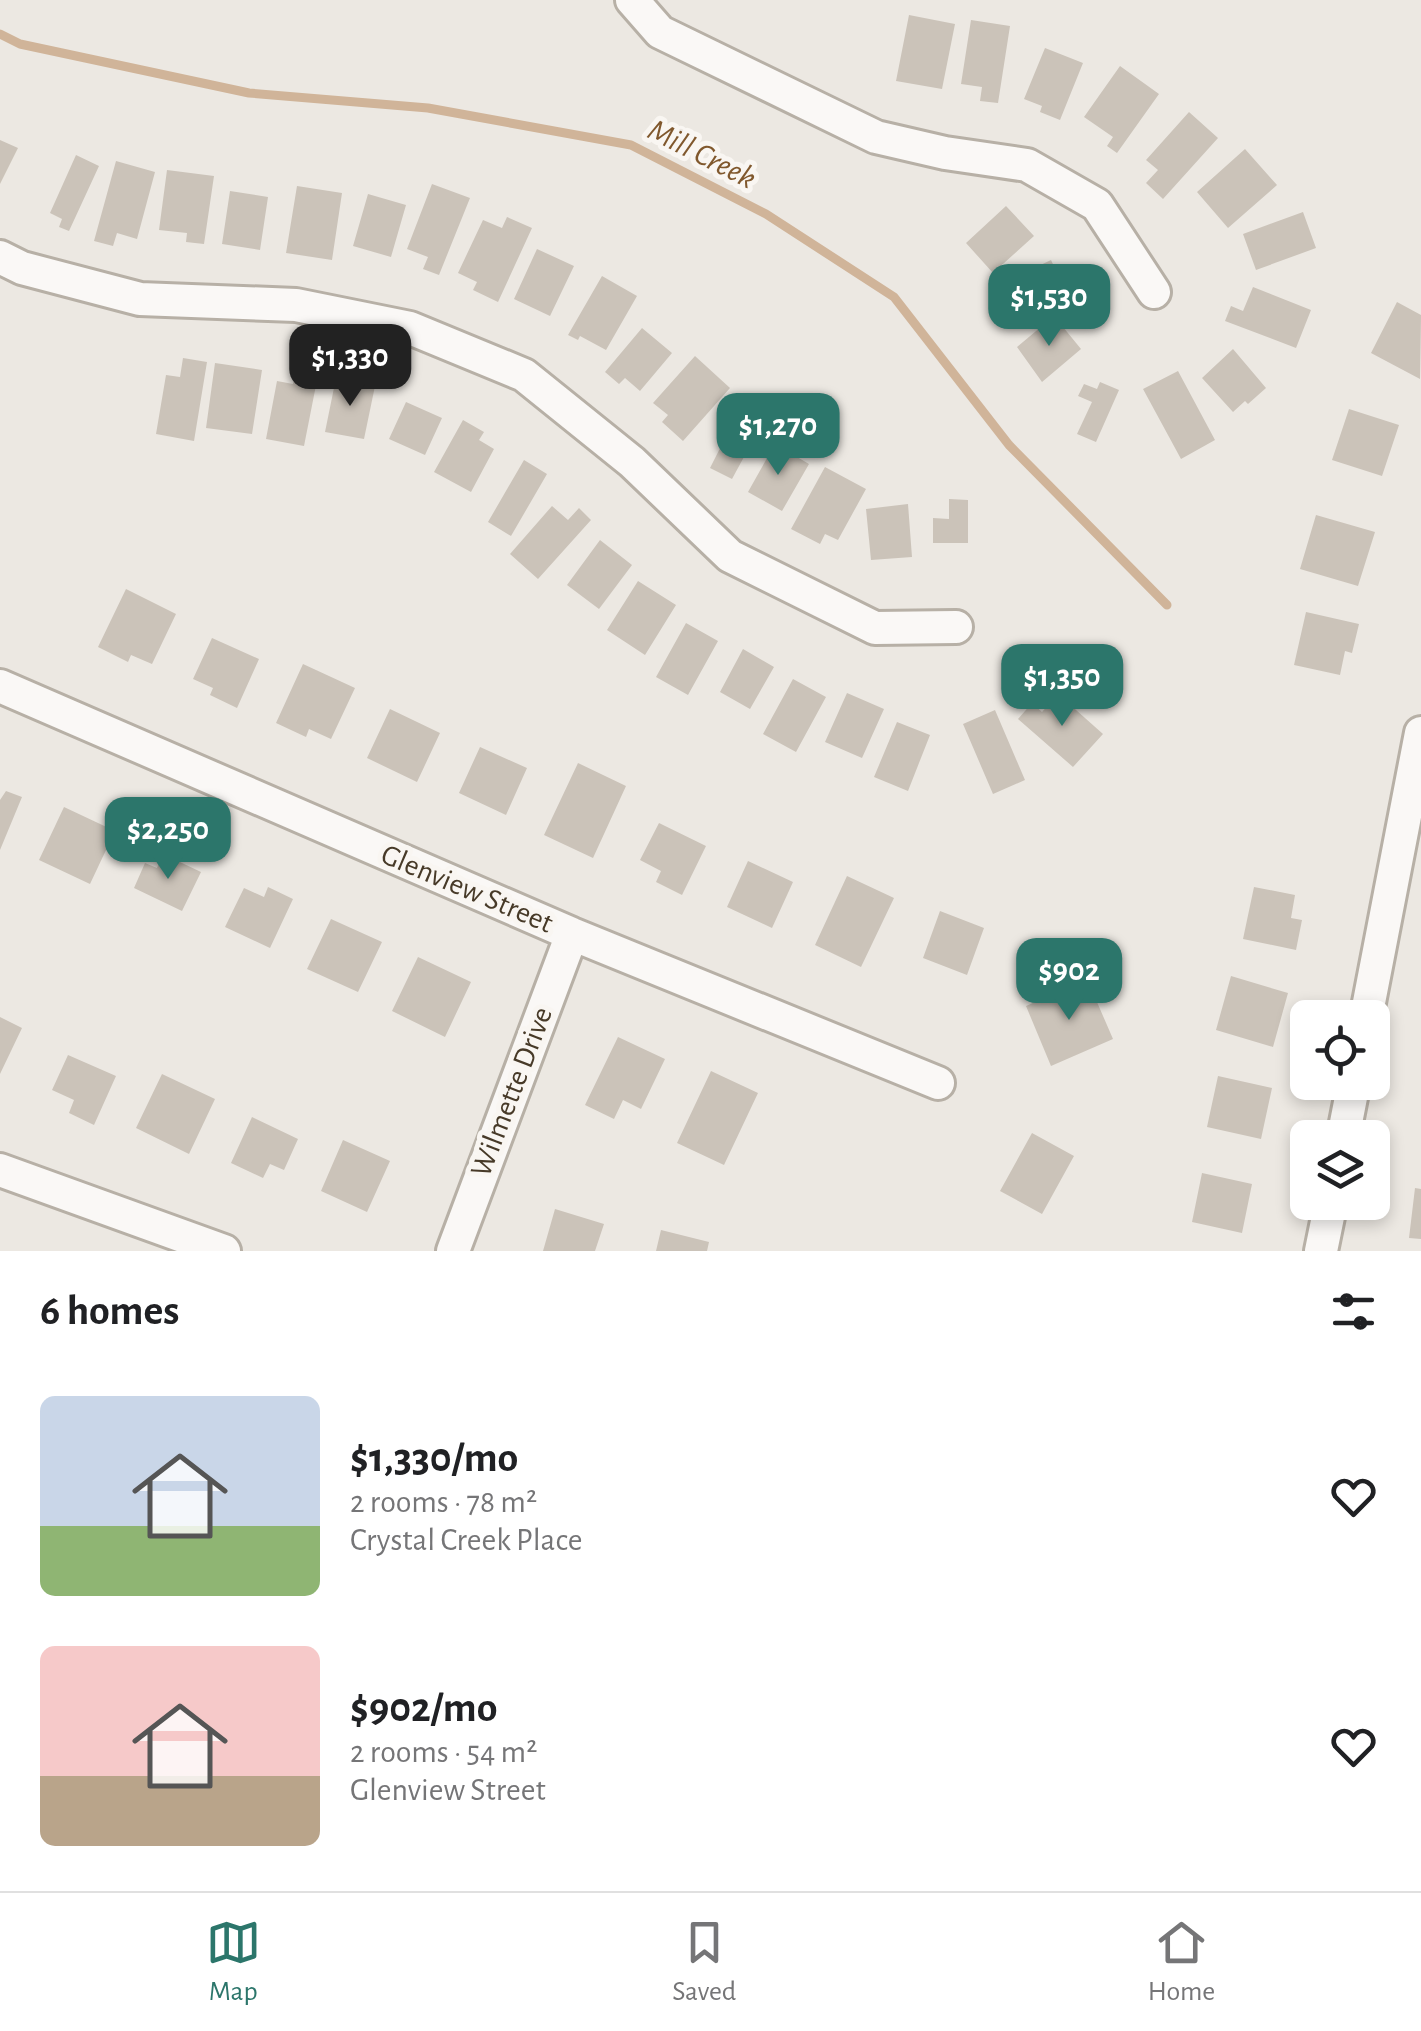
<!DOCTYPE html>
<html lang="en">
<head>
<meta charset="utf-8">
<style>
	body { margin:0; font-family:"Alegreya Sans",sans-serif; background:#f2f2f2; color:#202124; height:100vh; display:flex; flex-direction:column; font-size:38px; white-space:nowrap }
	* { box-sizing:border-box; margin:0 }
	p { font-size:32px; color:#757577 }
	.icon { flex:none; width:55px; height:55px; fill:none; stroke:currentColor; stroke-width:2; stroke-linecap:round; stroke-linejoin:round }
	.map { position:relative; height:1251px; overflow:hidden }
	.sheet { display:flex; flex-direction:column; background:#fff; flex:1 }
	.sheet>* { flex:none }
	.fabs { position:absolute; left:1290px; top:1000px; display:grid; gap:20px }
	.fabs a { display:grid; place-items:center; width:100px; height:100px; border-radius:15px; background:#fff; box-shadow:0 5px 15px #0003; font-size:50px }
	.price { position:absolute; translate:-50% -85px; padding:0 22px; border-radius:20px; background:#2c766b; color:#fff; font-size:32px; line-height:65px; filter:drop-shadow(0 2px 5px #0008) }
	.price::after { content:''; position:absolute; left:50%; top:60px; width:30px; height:22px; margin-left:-15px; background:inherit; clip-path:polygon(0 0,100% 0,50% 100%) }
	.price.active { background:#222; color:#fff }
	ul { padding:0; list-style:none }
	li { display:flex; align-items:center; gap:30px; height:250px; padding:0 40px }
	li span { display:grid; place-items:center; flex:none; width:280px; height:200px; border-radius:15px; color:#555 }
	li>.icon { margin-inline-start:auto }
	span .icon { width:120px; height:120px; fill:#fffc; stroke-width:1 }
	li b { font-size:42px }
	h2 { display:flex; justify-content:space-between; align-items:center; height:120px; padding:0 40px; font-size:42px }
	.menu { display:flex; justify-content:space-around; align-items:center; height:140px; border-top:2px solid #e0e0e0; background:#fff; font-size:28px; color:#757577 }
	.menu a { display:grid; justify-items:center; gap:5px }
	.menu .active { color:#2c766b }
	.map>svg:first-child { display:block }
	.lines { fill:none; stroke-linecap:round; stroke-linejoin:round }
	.stream { stroke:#d0b499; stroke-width:9 }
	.building { fill:#cbc3b9 }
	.minor-casing { stroke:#b7b0a6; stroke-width:38 }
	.minor { stroke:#faf8f6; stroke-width:32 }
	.labels { text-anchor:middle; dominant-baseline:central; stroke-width:10; stroke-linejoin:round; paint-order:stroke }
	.street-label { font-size:30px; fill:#473a28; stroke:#f9f6f2 }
	.water-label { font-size:32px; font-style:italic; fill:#80582d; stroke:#f9f6f2 }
</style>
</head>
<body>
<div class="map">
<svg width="1421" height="1251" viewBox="0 0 1421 1251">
	<rect width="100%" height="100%" fill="#ece8e2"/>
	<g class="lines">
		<path class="stream" d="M0,34l20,10 229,49 179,15 203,37 135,69 128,83 115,148 158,160"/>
	</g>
	<path class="building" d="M909,15l46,9 -13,65 -46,-8z
		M971,20l39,6 -12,77 -18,-2 2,-14 -21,-3z
		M1045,48l38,15 -23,57 -20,-8 2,-6 -18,-7z
		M1120,66l39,28 -42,59 -10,-7 6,-9 -29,-20z
		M1189,112l29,26 -55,61 -17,-16 12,-13 -12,-10z
		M0,140l18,8 -18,36z
		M1245,149l32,36 -49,43 -31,-36z
		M76,155l23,11 -30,65 -10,-4 3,-8 -12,-6z
		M116,161l39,11 -18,67 -20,-6 -4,13 -19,-5z
		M167,170l47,6 -10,68 -18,-2 1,-9 -28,-3z
		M432,184l38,14 -31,77 -16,-6 5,-12 -21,-8z
		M297,186l45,7 -10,67 -46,-7z
		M230,191l38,6 -8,53 -38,-6z
		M368,194l38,11 -15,52 -38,-11z
		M1006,206l28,30 -41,37 -27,-30z
		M1303,212l13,36 -60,22 -13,-36z
		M507,217l25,11 -34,74 -25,-12 4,-8 -19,-9 25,-53 19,8z
		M537,249l37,17 -24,50 -36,-17z
		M1051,260l16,34 -48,23 -16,-34z
		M602,276l35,20 -31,54 -26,-14 -2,4 -10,-5z
		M1253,287l58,23 -15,38 -71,-27 6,-15 12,5z
		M1397,302l24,13 -1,64 -49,-26z
		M1054,316l27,33 -39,33 -25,-35z
		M642,328l30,25 -32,38 -15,-13 -6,6 -14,-12z
		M1233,349l33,39 -18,16 -3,-3 -12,11 -31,-34z
		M695,356l35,32 -47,53 -21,-19 6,-7 -15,-12z
		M183,358l24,4 -13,79 -38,-7 10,-59 14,2z
		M215,363l47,7 -10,64 -46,-6z
		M297,365l22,5 -15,76 -38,-7 11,-58 16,3z
		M1178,371l37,69 -34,19 -38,-70z
		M336,378l39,8 -11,53 -39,-7z
		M1100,382l19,8 -23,52 -19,-8 15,-32 -14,-6 6,-12 13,5z
		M746,397l24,12 -38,70 -22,-11z
		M406,402l36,16 -17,37 -36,-16z
		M1349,409l50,16 -17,51 -50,-16z
		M463,420l21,12 -5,8 15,9 -23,43 -37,-20z
		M775,444l34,20 -27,47 -34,-19z
		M524,460l23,14 -36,62 -23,-14z
		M825,467l41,22 -28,51 -13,-6 -5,10 -29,-15z
		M949,499l19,1v43h-35v-25l16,1z
		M908,504l4,53 -41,3 -5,-51z
		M552,506l16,14 11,-12 12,12 -53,59 -28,-25z
		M1316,515l59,17 -17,54 -58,-17z
		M600,540l32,25 -33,44 -32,-24z
		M638,581l38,24 -31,50 -38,-25z
		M126,589l50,25 -24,50 -21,-9 -3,7 -30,-15z
		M1306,612l53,12 -7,29 -7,-2 -5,24 -46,-10z
		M686,623l32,18 -30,54 -32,-18z
		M212,638l47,21 -22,49 -27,-13 3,-7 -20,-9z
		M743,649l31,18 -24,42 -30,-17z
		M303,664l52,24 -24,51 -22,-10 -3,8 -30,-14z
		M793,679l33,18 -30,55 -33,-18z
		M847,693l37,16 -22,49 -37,-16z
		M1058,694l45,40 -30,33 -55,-48 14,-16 10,9z
		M390,709l50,24 -23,49 -50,-24z
		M995,710l30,70 -32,14 -30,-70z
		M897,722l33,13 -22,56 -34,-14z
		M480,747l47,21 -21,47 -47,-22z
		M578,763l48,23 -33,72 -49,-23z
		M6,791l16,6 -22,53v-50z
		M64,807l51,24 -25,53 -51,-24z
		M659,823l47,23 -24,49 -26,-13 5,-11 -21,-11z
		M163,854l38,18 -19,39 -48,-23 11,-25 12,5z
		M748,861l45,21 -21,46 -45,-21z
		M847,876l47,22 -33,69 -46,-22z
		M268,887l25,12 -23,49 -45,-21 19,-39 20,9z
		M1254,887l41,8 -4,23 11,2 -6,30 -53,-11z
		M940,911l44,17 -17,47 -44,-17z
		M331,919l51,23 -24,50 -51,-23z
		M418,957l53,25 -26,55 -53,-26z
		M1231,976l57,17 -15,54 -57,-17z
		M1087,979l26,60 -62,27 -25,-60z
		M0,1017l22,11 -22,46z
		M618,1037l47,22 -24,50 -18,-9 -9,19 -29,-14z
		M68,1055l48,21 -22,49 -25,-12 5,-13 -22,-10z
		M711,1071l47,22 -34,72 -47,-22z
		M162,1074l53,25 -26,55 -53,-26z
		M1218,1076l54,12 -11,51 -54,-12z
		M252,1117l46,22 -14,31 -14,-6 -7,14 -32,-15z
		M1032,1133l42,23 -32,58 -42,-23z
		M343,1140l47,21 -23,51 -46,-21z
		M1202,1173l50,11 -10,49 -50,-11z
		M1415,1188l6,1v50l-12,-1z
		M555,1209l49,15 -9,27h-52z
		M661,1230l48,12 -2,9h-51z"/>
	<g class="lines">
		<defs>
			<path id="minor" d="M632,0l28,32 216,105 69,16 82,12 70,40 57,87
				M0,257l22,11 118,31 156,6 114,23 114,47 108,87 98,94 145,72 81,-1
				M0,686l572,248 366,149
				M1366,1018l55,-285
				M1343,1138l11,-56
				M0,1170l224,81
				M453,1251l119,-317
				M1321,1251l10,-49"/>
		</defs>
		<use href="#minor" class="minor-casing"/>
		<use href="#minor" class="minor"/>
	</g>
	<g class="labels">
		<g class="street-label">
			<text transform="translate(467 889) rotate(23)">Glenview Street</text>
			<text transform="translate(512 1092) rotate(-69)">Wilmette Drive</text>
		</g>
		<g class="water-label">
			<text transform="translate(702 154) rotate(27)">Mill Creek</text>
		</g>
	</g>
</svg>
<div class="fabs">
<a><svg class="icon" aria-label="locate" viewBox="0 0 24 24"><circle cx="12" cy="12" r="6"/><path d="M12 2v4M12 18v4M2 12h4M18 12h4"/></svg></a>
<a><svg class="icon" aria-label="layers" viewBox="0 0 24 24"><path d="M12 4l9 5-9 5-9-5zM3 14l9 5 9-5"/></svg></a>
</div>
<b class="price" style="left:1049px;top:349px">$1,530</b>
<b class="price active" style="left:350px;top:409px">$1,330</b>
<b class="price" style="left:778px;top:478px">$1,270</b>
<b class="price" style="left:1062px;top:729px">$1,350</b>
<b class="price" style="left:168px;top:882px">$2,250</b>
<b class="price" style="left:1069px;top:1023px">$902</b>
</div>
<section class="sheet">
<h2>6 homes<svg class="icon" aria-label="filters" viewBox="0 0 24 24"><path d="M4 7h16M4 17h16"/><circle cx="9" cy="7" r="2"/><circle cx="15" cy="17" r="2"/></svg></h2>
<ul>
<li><span style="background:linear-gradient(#c9d6e8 65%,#8fb573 0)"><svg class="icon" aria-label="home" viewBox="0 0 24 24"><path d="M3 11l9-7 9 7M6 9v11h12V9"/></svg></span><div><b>$1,330/mo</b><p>2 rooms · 78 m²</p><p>Crystal Creek Place</p></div><svg class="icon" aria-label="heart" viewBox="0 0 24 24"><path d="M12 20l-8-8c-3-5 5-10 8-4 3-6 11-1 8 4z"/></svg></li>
<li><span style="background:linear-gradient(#f6c9c9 65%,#b9a48a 0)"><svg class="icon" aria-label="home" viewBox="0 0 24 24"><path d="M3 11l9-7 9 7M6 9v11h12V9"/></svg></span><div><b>$902/mo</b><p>2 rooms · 54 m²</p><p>Glenview Street</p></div><svg class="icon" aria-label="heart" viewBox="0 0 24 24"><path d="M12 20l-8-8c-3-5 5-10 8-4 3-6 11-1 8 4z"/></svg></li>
</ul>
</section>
<nav class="menu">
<a class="active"><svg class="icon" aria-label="map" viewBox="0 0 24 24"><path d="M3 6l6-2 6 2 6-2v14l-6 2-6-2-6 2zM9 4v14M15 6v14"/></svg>Map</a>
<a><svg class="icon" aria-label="saved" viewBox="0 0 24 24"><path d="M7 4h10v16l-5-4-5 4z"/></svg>Saved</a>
<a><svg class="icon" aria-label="home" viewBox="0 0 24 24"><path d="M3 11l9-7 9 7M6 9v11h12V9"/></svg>Home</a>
</nav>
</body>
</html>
